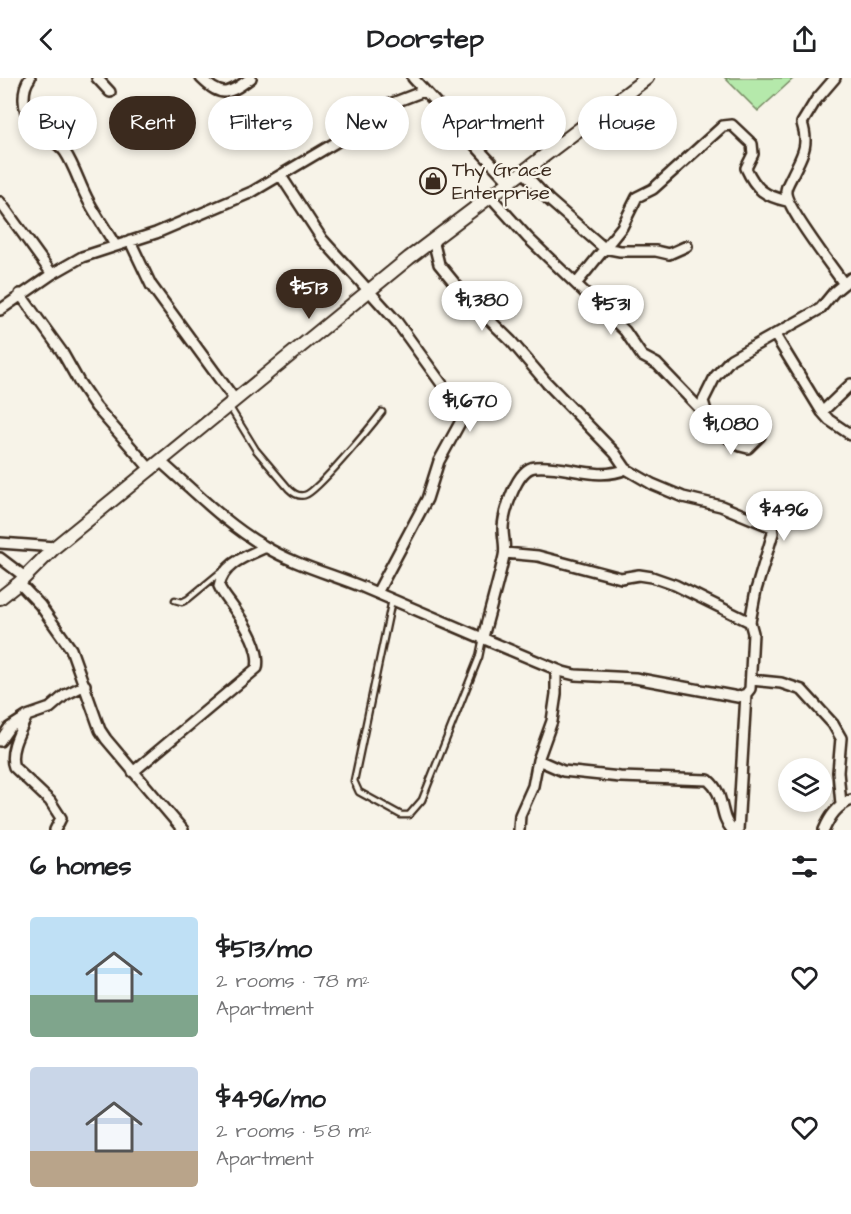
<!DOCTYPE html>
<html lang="en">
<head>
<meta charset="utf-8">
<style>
	body { margin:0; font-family:"Architects Daughter",sans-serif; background:#f2f2f2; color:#202124; height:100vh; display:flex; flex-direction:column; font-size:22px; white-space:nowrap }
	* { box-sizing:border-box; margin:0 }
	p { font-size:20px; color:#757577 }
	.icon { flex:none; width:33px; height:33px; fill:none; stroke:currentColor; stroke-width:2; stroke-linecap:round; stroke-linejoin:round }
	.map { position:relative; height:752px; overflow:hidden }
	.panel { display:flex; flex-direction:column; background:#fff; flex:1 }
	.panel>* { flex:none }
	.hud { position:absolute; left:18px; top:18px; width:816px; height:54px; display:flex; gap:12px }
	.tools { position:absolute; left:778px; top:680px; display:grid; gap:12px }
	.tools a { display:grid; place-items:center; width:54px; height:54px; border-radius:50%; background:#fff; box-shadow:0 3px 9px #0003; font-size:30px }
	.price { position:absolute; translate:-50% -51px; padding:0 14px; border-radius:21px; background:#fff; color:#222; font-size:20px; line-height:39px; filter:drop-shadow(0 2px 3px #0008) }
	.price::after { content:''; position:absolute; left:50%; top:36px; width:18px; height:14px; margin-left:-9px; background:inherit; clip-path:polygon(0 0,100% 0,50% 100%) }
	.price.active { background:#3b2a1e; color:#fff }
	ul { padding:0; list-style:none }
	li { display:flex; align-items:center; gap:18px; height:150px; padding:0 30px }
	li span { display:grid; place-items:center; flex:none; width:168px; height:120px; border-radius:6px; color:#555 }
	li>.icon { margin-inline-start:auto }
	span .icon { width:72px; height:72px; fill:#fffc; stroke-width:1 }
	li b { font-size:26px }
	h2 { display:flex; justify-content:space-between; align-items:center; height:72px; padding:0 30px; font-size:26px }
	.chip { padding:0 21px; border-radius:27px; background:#fff; box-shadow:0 3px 9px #0003; font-size:21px; line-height:54px }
	.chip.active { background:#3b2a1e; color:#fff }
	header { display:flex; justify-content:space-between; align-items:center; height:78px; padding:0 30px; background:#fff; font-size:27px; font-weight:800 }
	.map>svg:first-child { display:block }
	.green { fill:#b5e9ab; stroke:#788a64; stroke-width:1.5 }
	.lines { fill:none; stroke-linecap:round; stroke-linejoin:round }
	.lane-casing { stroke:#3b2a1e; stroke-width:9 }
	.street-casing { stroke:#3b2a1e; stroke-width:14 }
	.secondary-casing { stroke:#3b2a1e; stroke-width:16 }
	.lane { stroke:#f7f3e8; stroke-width:4.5 }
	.street { stroke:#f7f3e8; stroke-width:9 }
	.secondary { stroke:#f7f3e8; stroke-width:12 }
	.labels { text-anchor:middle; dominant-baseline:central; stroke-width:5; stroke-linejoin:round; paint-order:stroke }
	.poi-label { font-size:20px; fill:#3b2a1e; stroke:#f7f3e8; text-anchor:start }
</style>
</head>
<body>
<header><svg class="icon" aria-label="back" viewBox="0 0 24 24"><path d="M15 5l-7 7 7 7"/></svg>Doorstep<svg class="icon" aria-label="share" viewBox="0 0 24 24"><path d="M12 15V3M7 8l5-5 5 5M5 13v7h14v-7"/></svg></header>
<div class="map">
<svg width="851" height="752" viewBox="0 0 851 752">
	<rect width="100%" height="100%" fill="#f7f3e8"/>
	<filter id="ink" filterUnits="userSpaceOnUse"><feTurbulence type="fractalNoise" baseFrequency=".0167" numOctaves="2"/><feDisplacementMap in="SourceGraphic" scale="12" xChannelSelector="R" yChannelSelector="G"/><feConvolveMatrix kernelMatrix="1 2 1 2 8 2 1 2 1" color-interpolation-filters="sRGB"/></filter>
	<g filter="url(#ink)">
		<path class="green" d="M725,0h69l-36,33z"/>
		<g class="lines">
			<defs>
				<path id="lane" d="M229,328l27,44 33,39c4,4 10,8 16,6 12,-3 67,-70 77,-83
					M175,522l7,2 6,-3 34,-28
					M392,522l-38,181 5,11 42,23h8l13,-15 57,-143 4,-19"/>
				<path id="street" d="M30,0c-9,12 -7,31 0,44 8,13 26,17 35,30 10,15 15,34 24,50 8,15 18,29 26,43
					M97,0l13,14
					M201,0c21,21 28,16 50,0
					M413,0l96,104
					M835,0l-19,22 -14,23c8,24 -1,33 -11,55 -2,4 -5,9 -5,13 -2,14 48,78 58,93
					M523,94l26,28 55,48 16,3h36l13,3 18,-8
					M281,98l41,63 75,83 65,90v7l-23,42 -12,38 -50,94
					M490,118l38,42 48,46
					M0,124l52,72
					M433,162l6,24 27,33 45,44 35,41 69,71 11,16c-29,13 -60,-5 -91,-2 -18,1 -32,46 -32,62 0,9 3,18 1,27 -6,27 -14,54 -21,81
					M130,163l21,44 84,115
					M20,216l42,58 17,30 17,25 55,63
					M0,232l52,-36 30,-17 74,-24 96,-41 93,-55 45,-33 34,-13
					M775,257l47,77 7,8 22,15
					M822,334l29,-28
					M707,336l-4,-13 12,-24 16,-18 89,-50 14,-17 17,-14
					M760,358l-12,12 -8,-2 -13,-9 -70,-73 -15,-8 -17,-25 -49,-47 46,-57 15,-30 16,-8 70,-63 9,-1 20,19 1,10 -7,14c10,22 19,28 41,33
					M161,384c33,29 65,62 103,84 31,19 67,28 101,42 66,28 132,57 198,84l12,3 60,3 103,19 8,-3 4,-5 3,-56 -3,-11 -75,-37 -23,-8 -13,-2 -18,3 -83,-22 -33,-3
					M626,391l26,15 31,13 38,9 51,21 1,6 -17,57 -6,32
					M0,465l55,4
					M0,480l25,19
					M19,505l21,22 31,44 29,81 6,9 77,91
					M751,602l30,3 21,7 31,34 8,14 -3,34 3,32
					M0,663l9,-13 17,-11
					M538,682l25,11 57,6 88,3c18,15 10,34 24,50
					M133,694l124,-104c4,-19 -11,-42 -22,-58 -5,-8 -12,-15 -16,-24 4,-23 28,-30 47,-39
					M55,752l6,-12 -11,-17 -36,-34c-6,-15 6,-36 13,-51l23,-8 15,-13 20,-10
					M519,752l1,-15 13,-29 5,-26 14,-39 4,-27v-24
					M738,752l8,-136
					M824,752c6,-14 13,-24 27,-30"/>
				<path id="secondary" d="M0,520l19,-15 36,-36 354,-289 238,-180"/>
			</defs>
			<use href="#lane" class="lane-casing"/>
			<use href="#street" class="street-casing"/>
			<use href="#secondary" class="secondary-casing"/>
			<use href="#lane" class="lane"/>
			<use href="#street" class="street"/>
			<use href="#secondary" class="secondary"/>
		</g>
	</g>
	<defs>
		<symbol id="shop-ring" viewBox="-11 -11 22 22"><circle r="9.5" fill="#f7f3e8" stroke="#3b2a1e" stroke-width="1.5"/><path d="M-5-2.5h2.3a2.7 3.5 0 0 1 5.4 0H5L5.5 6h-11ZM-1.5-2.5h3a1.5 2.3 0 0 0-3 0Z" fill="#3b2a1e"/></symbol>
	</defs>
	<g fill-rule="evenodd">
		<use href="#shop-ring" x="418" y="88" width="30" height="30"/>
	</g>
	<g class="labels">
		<g class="poi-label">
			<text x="452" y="92">Thy Grace<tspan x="452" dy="23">Enterprise</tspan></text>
		</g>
	</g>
</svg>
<div class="tools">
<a><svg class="icon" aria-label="layers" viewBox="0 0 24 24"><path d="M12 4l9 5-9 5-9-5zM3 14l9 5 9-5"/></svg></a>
</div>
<b class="price active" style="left:309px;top:242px">$513</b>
<b class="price" style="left:482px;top:254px">$1,380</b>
<b class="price" style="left:611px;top:258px">$531</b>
<b class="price" style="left:470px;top:355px">$1,670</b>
<b class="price" style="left:731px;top:378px">$1,080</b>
<b class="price" style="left:784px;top:464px">$496</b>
<div class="hud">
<a class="chip">Buy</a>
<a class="chip active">Rent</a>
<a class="chip">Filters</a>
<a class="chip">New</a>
<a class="chip">Apartment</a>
<a class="chip">House</a>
</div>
</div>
<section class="panel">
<h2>6 homes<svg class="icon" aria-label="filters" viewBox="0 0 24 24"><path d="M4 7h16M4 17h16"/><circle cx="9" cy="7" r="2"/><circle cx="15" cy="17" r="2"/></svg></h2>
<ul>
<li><span style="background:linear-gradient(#bfe0f5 65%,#7fa58c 0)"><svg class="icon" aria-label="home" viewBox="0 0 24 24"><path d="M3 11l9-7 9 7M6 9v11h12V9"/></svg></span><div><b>$513/mo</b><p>2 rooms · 78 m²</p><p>Apartment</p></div><svg class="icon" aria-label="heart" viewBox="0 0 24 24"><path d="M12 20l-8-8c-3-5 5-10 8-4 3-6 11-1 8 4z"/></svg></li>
<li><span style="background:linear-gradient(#c9d6e8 70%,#b9a48a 0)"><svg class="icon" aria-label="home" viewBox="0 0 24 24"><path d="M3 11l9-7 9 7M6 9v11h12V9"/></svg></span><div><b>$496/mo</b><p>2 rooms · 58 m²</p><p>Apartment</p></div><svg class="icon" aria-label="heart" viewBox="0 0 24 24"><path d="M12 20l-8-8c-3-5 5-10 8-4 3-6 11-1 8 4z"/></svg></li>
</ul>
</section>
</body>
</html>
